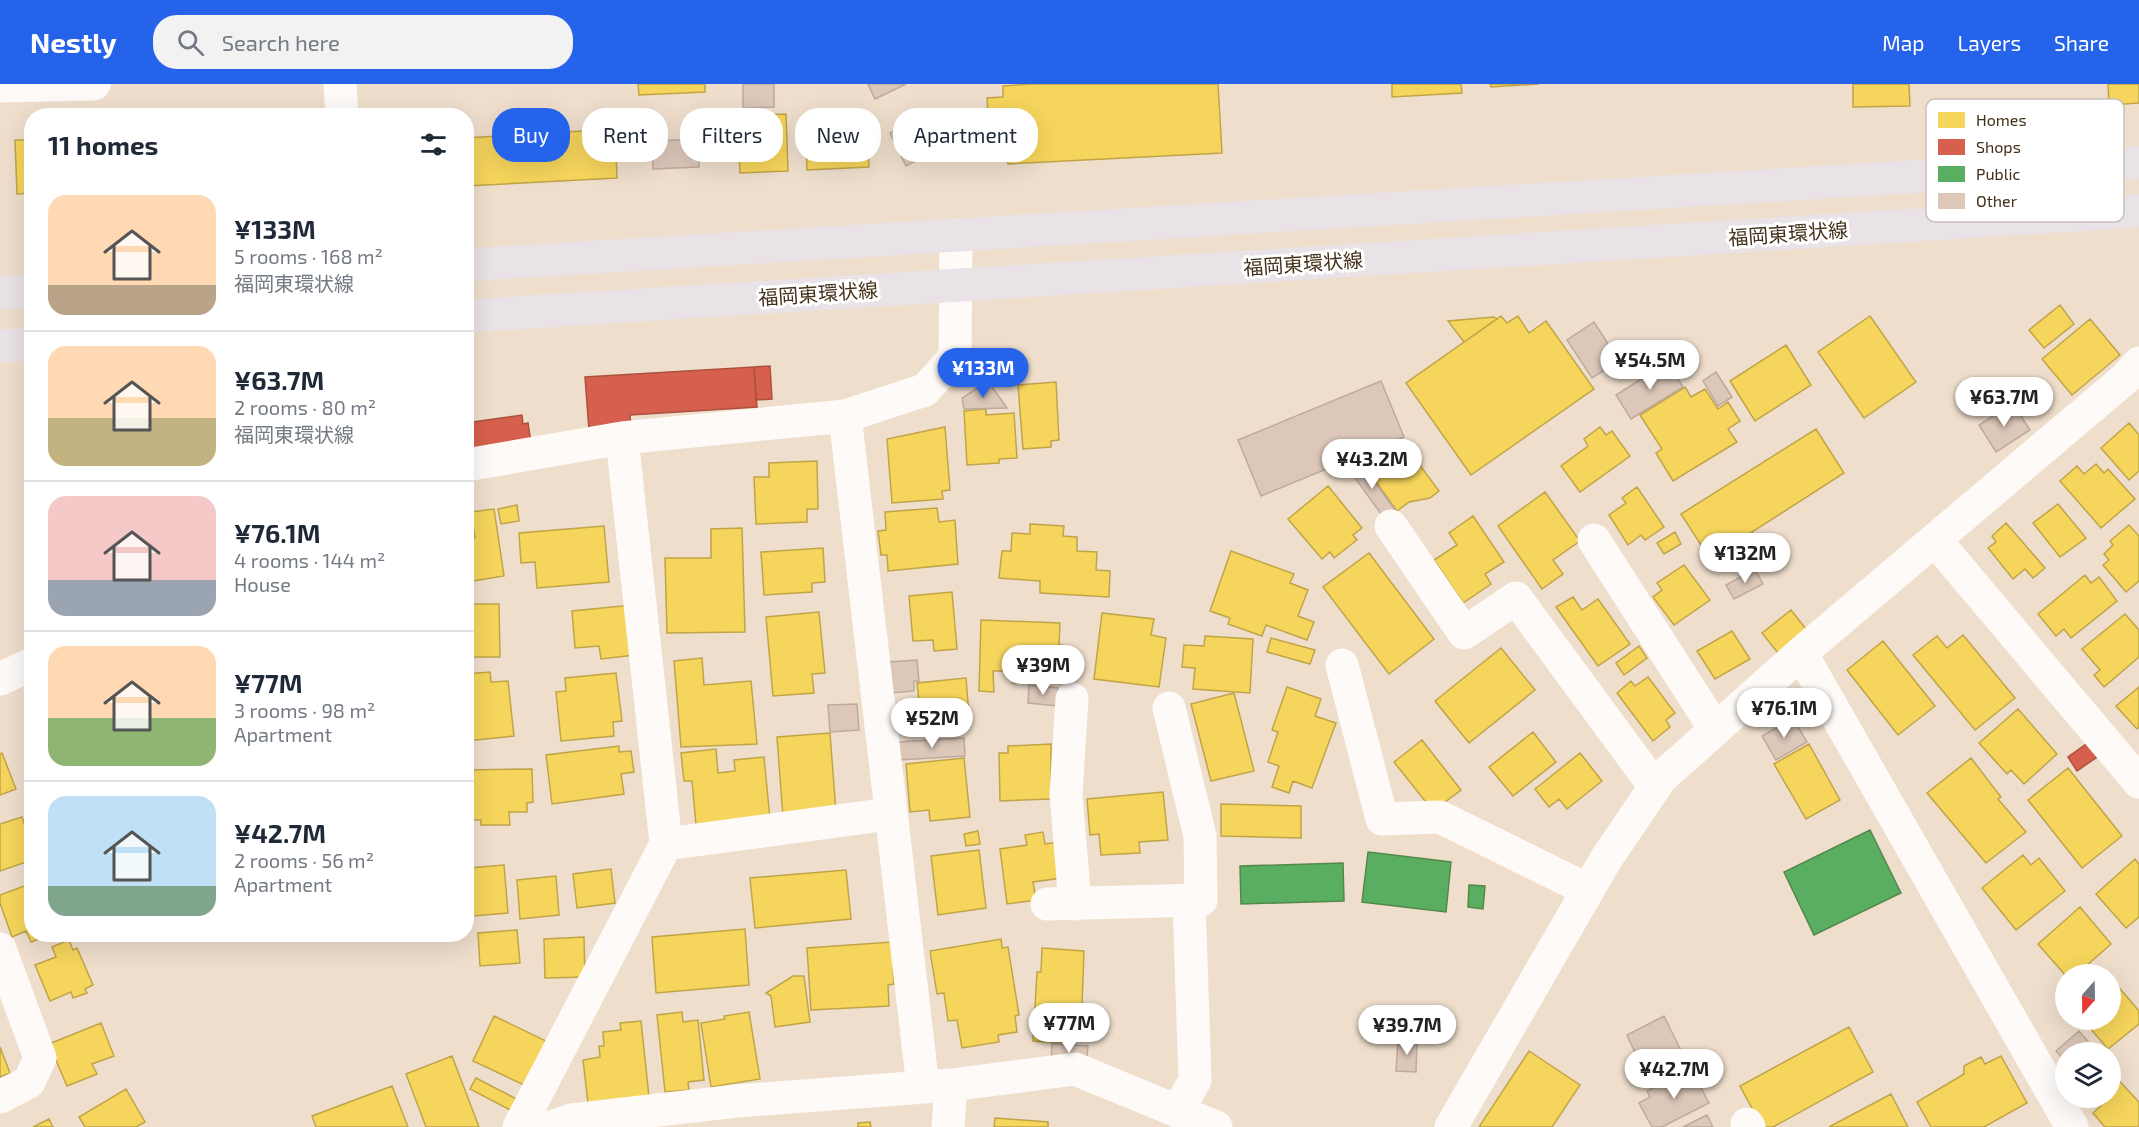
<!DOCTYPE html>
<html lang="en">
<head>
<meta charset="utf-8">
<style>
	body { margin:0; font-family:"Exo 2","Noto Sans JP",sans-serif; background:#f2f2f3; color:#1f2937; height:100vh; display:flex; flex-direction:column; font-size:22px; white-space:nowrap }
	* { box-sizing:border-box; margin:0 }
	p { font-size:20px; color:#747a83 }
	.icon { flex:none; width:33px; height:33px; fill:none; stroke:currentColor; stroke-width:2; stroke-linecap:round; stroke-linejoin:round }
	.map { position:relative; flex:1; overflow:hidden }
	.drawer { position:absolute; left:24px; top:24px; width:450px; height:834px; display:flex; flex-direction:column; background:#fff; border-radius:24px; box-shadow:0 6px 24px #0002 }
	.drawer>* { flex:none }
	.banner { position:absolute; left:492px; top:24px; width:570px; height:54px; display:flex; gap:12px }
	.needle { width:39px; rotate:200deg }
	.controls { position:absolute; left:2055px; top:880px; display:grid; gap:12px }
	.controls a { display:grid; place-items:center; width:66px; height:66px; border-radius:50%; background:#fff; box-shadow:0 6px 24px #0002; font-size:30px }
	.price { position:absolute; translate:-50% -51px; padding:0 14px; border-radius:21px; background:#fff; color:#222; font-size:20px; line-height:39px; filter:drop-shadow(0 2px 3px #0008) }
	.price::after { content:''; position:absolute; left:50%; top:36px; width:18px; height:14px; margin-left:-9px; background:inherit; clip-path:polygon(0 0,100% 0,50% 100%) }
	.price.current { background:#2563eb; color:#fff }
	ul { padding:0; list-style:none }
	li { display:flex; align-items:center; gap:18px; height:150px; padding:0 24px }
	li+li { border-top:2px solid #e0e1e3 }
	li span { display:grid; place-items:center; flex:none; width:168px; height:120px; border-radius:18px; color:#555 }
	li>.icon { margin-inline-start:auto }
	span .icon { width:72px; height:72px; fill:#fffc; stroke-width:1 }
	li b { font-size:26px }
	h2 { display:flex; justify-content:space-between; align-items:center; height:72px; padding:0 24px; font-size:26px }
	.tag { padding:0 21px; border-radius:24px; background:#fff; box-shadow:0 6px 24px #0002; font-size:21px; line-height:54px }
	.tag.current { background:#2563eb; color:#fff }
	header { display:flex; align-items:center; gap:36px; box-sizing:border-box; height:84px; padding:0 30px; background:#2563eb; color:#fff }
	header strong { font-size:28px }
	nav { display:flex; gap:33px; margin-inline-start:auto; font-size:21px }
	.search { width:420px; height:54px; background:#f2f2f3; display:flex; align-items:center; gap:15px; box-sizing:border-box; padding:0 21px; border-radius:24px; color:#747a83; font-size:22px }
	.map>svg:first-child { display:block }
	.homes { fill:#f6d55c; stroke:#c0a448; stroke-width:1.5 }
	.shops { fill:#d6604d; stroke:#aa523d; stroke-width:1.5 }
	.public { fill:#5aae61; stroke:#53884b; stroke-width:1.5 }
	.building { fill:#dcc7b9; stroke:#beaa9c; stroke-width:1.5 }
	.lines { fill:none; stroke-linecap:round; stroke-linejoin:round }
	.minor { stroke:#fdfaf7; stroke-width:33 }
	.major { stroke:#e9e2e7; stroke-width:33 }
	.labels { text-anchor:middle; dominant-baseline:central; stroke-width:6; stroke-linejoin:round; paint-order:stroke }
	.street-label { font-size:20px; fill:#433019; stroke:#fff }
	.key { fill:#fff; stroke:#c7c1ba; stroke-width:1.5 }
	.key-label { font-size:16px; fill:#433019 }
</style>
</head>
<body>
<header>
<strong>Nestly</strong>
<div class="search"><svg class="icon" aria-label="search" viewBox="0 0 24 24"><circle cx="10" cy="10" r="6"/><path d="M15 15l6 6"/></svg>Search here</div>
<nav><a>Map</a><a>Layers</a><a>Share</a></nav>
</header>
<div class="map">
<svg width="2139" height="1043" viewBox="0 0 2139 1043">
	<rect width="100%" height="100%" fill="#efdecc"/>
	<path class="homes" d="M638,0h67v8l-66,3z
		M1032,0h186l4,69 -214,11 -2,-38h-17l-2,-28 16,-1v-11z
		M1392,0h69l1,9 -70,4z
		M1490,0h49l-48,3z
		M1853,0h56l1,22 -57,1z
		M2108,0h31v19l-30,2z
		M786,30l2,57 -48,2 -3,-57z
		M849,36v10l18,-1 2,38 -62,3 -2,-48z
		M615,45l2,49 -151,8v-48z
		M15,56h17v53l-15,1z
		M2060,221l14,19 -30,24 -15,-18z
		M1501,232l6,7 11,-7 11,17 17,-12 48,68 -123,86 -65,-92z
		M1870,232l46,66 -52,36 -46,-66z
		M1494,233l3,2 -33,23 -16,-21z
		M2090,235l30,36 -48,40 -30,-36z
		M1786,261l25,40 -56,36 -25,-40z
		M1056,298l3,58 -8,1v6l-28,2 -5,-64z
		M1685,303l6,10 14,-8 13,20 10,-7 12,19 -12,8 9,13 -64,39 -17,-28 6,-4 -22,-34z
		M986,325v6l28,-2 3,45 -18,1v4l-32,2 -3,-54z
		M2129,339l10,12v36l-10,9 -28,-32z
		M945,343l5,63 -8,1 1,8 -51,4 -5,-64z
		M1600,343l6,8 6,-4 18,25 -50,36 -19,-26 27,-20 -4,-7z
		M1816,345l28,44 -134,86 -29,-45z
		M1408,365l31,42 -9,7 -21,4 -12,9 -26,-36z
		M817,377l1,48h-11v13l-51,2 -2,-47h15v-14z
		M2096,380l8,9 4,-4 27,30 -34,29 -41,-47 17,-15 7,8z
		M1328,402l34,42 -9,7 4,5 -23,18 -4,-6 -8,7 -34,-40z
		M1637,403l27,40 -19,13 -4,-5 -13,10 -19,-30 17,-12 -4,-5z
		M1545,408l35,49 -27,19 10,14 -21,15 -44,-63z
		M2058,420l28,34 -26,19 -27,-34z
		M517,421l2,16 -18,3 -3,-15z
		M937,424l2,14 16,-2 3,44 -70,7 -1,-16h-6l-3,-24 8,-1 -1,-18z
		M494,425l10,67 -38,6v-43l9,-1 -4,-26z
		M1473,432l31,46 -19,12 6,10 -28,19 -29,-43 23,-15 -8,-12z
		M2006,439l39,45 -12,10 -8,-9 -12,10 -25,-31 8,-6 -4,-6z
		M1030,440l34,2 -1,10 14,1v14l20,1 -1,18 14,1 -1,26 -69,-4v-12l-41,-3 3,-27h9l1,-18 18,1z
		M2129,441l10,11v45l-13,11 -23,-27 6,-5 -5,-6 9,-9 -3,-4z
		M604,442l5,56 -72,6 -2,-26 -14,1 -2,-30z
		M742,444l3,104 -78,1 -2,-75h46v-29z
		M1675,448l6,12 -17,10 -7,-11z
		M823,464l2,34 -13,1v9l-48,3 -3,-43z
		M1231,467l63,23 -4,9 18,7 -10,26 16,6 -7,18 -41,-15 -4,11 -34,-12 2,-6 -20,-7z
		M1369,469l65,86 -45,35 -66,-87z
		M1684,481l26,35 -36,25 -21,-28 9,-7 -5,-7z
		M2085,491l6,8 8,-6 18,24 -46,37 -7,-9 -8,7 -18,-22z
		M952,508l5,57 -23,2 -1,-11 -20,1 -4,-45z
		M1573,513l9,13 16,-11 32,45 -32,22 -42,-59z
		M467,520h32l1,53h-34z
		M632,521l3,50 -34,4 -2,-13 -24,2 -3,-37z
		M1791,526l15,19 -28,24 -16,-20z
		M819,528l6,61 -13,1 2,19 -41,3 -7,-79z
		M1102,529l52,6 -3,16 15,3 -7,49 -65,-8z
		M2125,530l14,16v27l-35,30 -10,-12 6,-5 -18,-21z
		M981,536l79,3 -1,22 9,1v26h-23v12l-32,-1v-12h-20l1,21 -15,-1z
		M1732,547l18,28 -35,20 -18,-28z
		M1963,551l52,63 -40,32 -62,-75 24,-19 10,12z
		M1205,552l48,3 -3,54 -57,-4 2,-21 -13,-1 2,-22 20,1z
		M1271,554l44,12 -5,14 -43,-12z
		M1883,557l52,65 -37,29 -51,-65z
		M1639,562l8,12 -23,17 -8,-12z
		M1501,564l34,42 -66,53 -34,-42z
		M702,574l2,27 47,-4 6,63 -76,3 -7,-86z
		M490,588l1,10 17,-1 6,55 -48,5v-67z
		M616,589l6,48 -9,1 1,14 -53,5 -5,-49 10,-1 -1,-13z
		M1648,593l27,36 -9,7 4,7 -17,14 -36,-48 14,-12 4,5z
		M966,594l4,49 -69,7 -2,-30 20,-2 -2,-19z
		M1287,603l34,12 -6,17 21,7 -24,65 -19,-7 -4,12 -17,-6 7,-21 -11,-4 10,-30 -6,-2z
		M2139,603v40l-2,2 -21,-23z
		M1234,609l20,78 -43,10 -20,-77z
		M2018,625l39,45 -33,30 -13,-14 -4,4 -28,-31z
		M1533,648l23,30 -43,34 -24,-29z
		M830,649l6,80 -53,4 -6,-80z
		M1422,656l39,50 -28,21 -39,-49z
		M1051,660v55l-51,2 -1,-48h9v-7z
		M1809,660l31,56 -34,19 -32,-55z
		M619,662v6l12,-1 3,21 -13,2 3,20 -72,10 -6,-49z
		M716,665l2,24 17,-2 -1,-11 30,-3 6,62 -74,6 -4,-44h-8l-3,-28z
		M2,669l14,36 -16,6v-41z
		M1580,669l22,28 -35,28 -8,-10 -10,8 -14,-18z
		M964,674l6,59 -40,4 -1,-11 -19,2 -4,-48z
		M1971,674l30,39 -3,2 28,33 -40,31 -59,-70z
		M2068,684l54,68 -40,32 -54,-68z
		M532,685l1,33 -6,1v9h-18l1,13h-29v-5h-15v-50z
		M1163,708l5,48 -29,2 1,11 -39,2 -2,-21 -9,1 -3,-36z
		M1221,720l80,2v32l-80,-2z
		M22,733l10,29v14l-32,11v-47z
		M978,747l2,13 -14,2 -2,-12z
		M1043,748l2,12 13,-2 4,36 -29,4 3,18 -29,4 -7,-55 27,-4 -2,-10z
		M979,766l7,58 -48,7 -7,-59z
		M2023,771l8,10 8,-7 26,33 -49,39 -34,-42z
		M2135,775l4,5v53l-13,11 -30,-34z
		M504,781l4,48 -35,3 -4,-48z
		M611,785l4,34 -38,5 -4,-34z
		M846,786l5,49 -96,9 -5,-50z
		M556,792l3,39 -39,4 -3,-39z
		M32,799v51h19l-20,8 -5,-11 -14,6 -12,-34v-8z
		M2080,823l31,37 -35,31 -10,1 -28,-32z
		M745,845l4,56 -93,8 -4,-56z
		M517,846l3,33 -40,3 -2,-33z
		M584,853l1,40 -40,1 -1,-39z
		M1001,855l1,9 6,-1 11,68 -4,1 2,16 -19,3 1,7 -37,6 -5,-28 -9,1 -4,-28 -7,1 -7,-43z
		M69,856l4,10 4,-2 16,37 -8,4 2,4 -14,5 -2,-6 -21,9 -15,-36 21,-8 -4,-10z
		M892,858l2,42 -6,1 1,21 -78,4 -4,-62z
		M1042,864l42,3 -3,83 -16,-1v10l-32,-2 4,-69h4z
		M793,892h11l6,46 -35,5 -4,-31 -5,-3z
		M2110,893l29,34v13l-31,25 -25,-29h27z
		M682,928l1,10 15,-2 6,60 -16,2 1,8 -24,2 -8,-77z
		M749,928l11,67 -49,8 -10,-64 24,-4 -1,-3z
		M494,932l52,25 -20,45 -53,-25z
		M641,937l8,76 -61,6 -5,-43 17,-3 -1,-11h5l-1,-14 18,-2 -1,-7z
		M101,939l13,33 -22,8 5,10 -30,12 -18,-42z
		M1849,943l24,45 -100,55h-11l-22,-41z
		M0,963l10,26 -10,4z
		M1529,967l51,34 -28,42h-73z
		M452,972l27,71h-53l-20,-53z
		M2001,972l26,47 -43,24h-53l-14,-25 47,-28v-8l17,-9 4,7z
		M2110,987l29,31v25h-34l-12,-14 13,-12 -3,-3h7z
		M476,994l50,26 -6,11 -50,-26z
		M392,1002l16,41h-92l-4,-11z
		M126,1005l19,33 -9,5h-51l-6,-10z
		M1891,1010l17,33h-79z
		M995,1034l53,4v5h-54z
		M49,1035l4,8h-20z
		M870,1038l1,5h-13v-4z"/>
	<path class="shops" d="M770,282l2,33 -16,1 -2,-33z
		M754,283l3,40 -127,8 1,13 -42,2 -4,-53z
		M522,331l1,9 5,-1 3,20 -65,15v-35z
		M2089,658l11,13 -23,16 -9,-14z"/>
	<path class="public" d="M1870,746l31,63 -87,42 -30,-63z
		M1368,768l83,10 -5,50 -84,-10z
		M1343,779l1,38 -103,3 -1,-38z
		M1469,801l16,1 -2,23 -15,-2z"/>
	<path class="building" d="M743,0h31v23l-31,1z
		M868,0h38l-31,15z
		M140,25v7h-38l-1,-5z
		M379,25l1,7h-13v-6z
		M902,43l16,33 -12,6 -16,-33z
		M698,55l1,28 -46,2 -1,-28z
		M1594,238l25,39 -27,17 -25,-38z
		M1668,278l15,25 -52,32 -15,-24z
		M1716,288l16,25 -14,9 -15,-25z
		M988,297l19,27 -43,1 -2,-11z
		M1381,297l23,56 -143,59 -23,-56z
		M2013,319l17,27 -34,22 -17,-27z
		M1361,379l34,47 -11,8 -34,-47z
		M1755,485l8,15 -29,15 -8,-14z
		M917,576l2,21h-5v10l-23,2 -3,-31z
		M1029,601l29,3 -1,18 -29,-3z
		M857,620l2,26 -29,2 -2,-27z
		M1793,634l14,24 -31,18 -14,-24z
		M964,654l1,18 -66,4 -1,-18z
		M1664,932l22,45 -33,16 -7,-14 -5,3 -14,-31z
		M2079,947l19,22h-32v9l-10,-11z
		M1398,955l19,1 -1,32 -20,-1z
		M1052,960l36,2 -2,19 -35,-3z
		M1691,985l18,34 -47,24h-10l-13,-24 11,-6 -3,-6z
		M1707,1031l6,12h-30z"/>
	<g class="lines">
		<path class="minor" d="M340,0l2,32
			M0,2l94,-2
			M845,332l78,671
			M466,381l156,-27 223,-22 80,-26 30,-33 1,-122
			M1391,442l73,107 52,-35 139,189
			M1594,456l121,189
			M1935,456l204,242
			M1801,569l271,474
			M1342,581l40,154 58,-2 148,73
			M0,595l32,-15
			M1072,615l-6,95 9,110
			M666,760l223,-30
			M1047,820l154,-4 -1,-64 -31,-128
			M0,865l40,109 -11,24 -29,15
			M1178,1027l17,-31 -6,-180
			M1747,1040l2,3
			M519,1043l147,-283 -44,-406
			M551,1043l21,-7 165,-19 214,-16 124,-16 141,58
			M948,1043l3,-42
			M1451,1043l155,-268 55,-81 140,-125 326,-276 12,-14"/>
		<path class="major" d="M466,181l1673,-102
			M0,209l32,-2
			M466,232l1673,-105
			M0,262l32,-2"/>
	</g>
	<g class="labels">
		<g class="street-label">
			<text transform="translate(1788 149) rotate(-4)">福岡東環状線</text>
			<text transform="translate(1303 179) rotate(-4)">福岡東環状線</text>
			<text transform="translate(818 209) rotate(-4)">福岡東環状線</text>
		</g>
	</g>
	<rect x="1926" y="15" width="198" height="123" rx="9" class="key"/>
	<rect x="1938" y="28" width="27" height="16" fill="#f6d55c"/>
	<rect x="1938" y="55" width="27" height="16" fill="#d6604d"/>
	<rect x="1938" y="82" width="27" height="16" fill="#5aae61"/>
	<rect x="1938" y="109" width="27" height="16" fill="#dcc7b9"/>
	<g class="key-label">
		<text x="1976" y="42">Homes</text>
		<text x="1976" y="69">Shops</text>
		<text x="1976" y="96">Public</text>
		<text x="1976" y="123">Other</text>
	</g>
</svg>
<div class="controls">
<a><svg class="needle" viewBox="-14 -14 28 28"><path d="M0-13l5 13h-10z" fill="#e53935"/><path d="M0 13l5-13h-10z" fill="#747a83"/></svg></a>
<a><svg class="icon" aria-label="layers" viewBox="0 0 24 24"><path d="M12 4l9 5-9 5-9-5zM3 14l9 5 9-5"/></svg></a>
</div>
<b class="price" style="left:1650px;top:307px">¥54.5M</b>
<b class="price current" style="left:983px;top:315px">¥133M</b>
<b class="price" style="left:2004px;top:344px">¥63.7M</b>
<b class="price" style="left:1372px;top:406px">¥43.2M</b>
<b class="price" style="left:1745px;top:500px">¥132M</b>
<b class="price" style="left:1043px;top:612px">¥39M</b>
<b class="price" style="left:1784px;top:655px">¥76.1M</b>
<b class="price" style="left:932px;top:665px">¥52M</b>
<b class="price" style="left:1069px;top:970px">¥77M</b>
<b class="price" style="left:1407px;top:972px">¥39.7M</b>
<b class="price" style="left:1674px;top:1016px">¥42.7M</b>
<div class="banner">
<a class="tag current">Buy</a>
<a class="tag">Rent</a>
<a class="tag">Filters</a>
<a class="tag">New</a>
<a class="tag">Apartment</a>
</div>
<section class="drawer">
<h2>11 homes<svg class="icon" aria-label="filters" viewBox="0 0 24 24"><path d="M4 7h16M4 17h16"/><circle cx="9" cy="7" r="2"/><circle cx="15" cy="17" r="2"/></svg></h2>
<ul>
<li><span style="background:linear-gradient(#ffd9b3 75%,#b9a48a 0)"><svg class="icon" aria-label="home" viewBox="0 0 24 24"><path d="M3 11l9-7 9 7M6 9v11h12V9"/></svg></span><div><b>¥133M</b><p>5 rooms · 168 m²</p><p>福岡東環状線</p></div></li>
<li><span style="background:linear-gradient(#ffd9b3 60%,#c2b280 0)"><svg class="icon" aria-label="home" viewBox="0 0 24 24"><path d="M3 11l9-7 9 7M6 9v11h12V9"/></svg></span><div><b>¥63.7M</b><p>2 rooms · 80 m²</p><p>福岡東環状線</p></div></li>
<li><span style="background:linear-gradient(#f6c9c9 70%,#9aa5b1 0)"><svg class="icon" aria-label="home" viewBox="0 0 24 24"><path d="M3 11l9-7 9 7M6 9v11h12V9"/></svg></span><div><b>¥76.1M</b><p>4 rooms · 144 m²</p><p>House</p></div></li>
<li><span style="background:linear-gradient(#ffd9b3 60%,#8fb573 0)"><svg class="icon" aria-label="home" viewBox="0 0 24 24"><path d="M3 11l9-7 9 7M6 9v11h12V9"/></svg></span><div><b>¥77M</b><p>3 rooms · 98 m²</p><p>Apartment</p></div></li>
<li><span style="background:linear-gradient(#bfe0f5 75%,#7fa58c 0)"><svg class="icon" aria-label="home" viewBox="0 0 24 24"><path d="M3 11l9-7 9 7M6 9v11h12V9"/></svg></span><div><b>¥42.7M</b><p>2 rooms · 56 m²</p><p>Apartment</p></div></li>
</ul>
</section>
</div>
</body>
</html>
